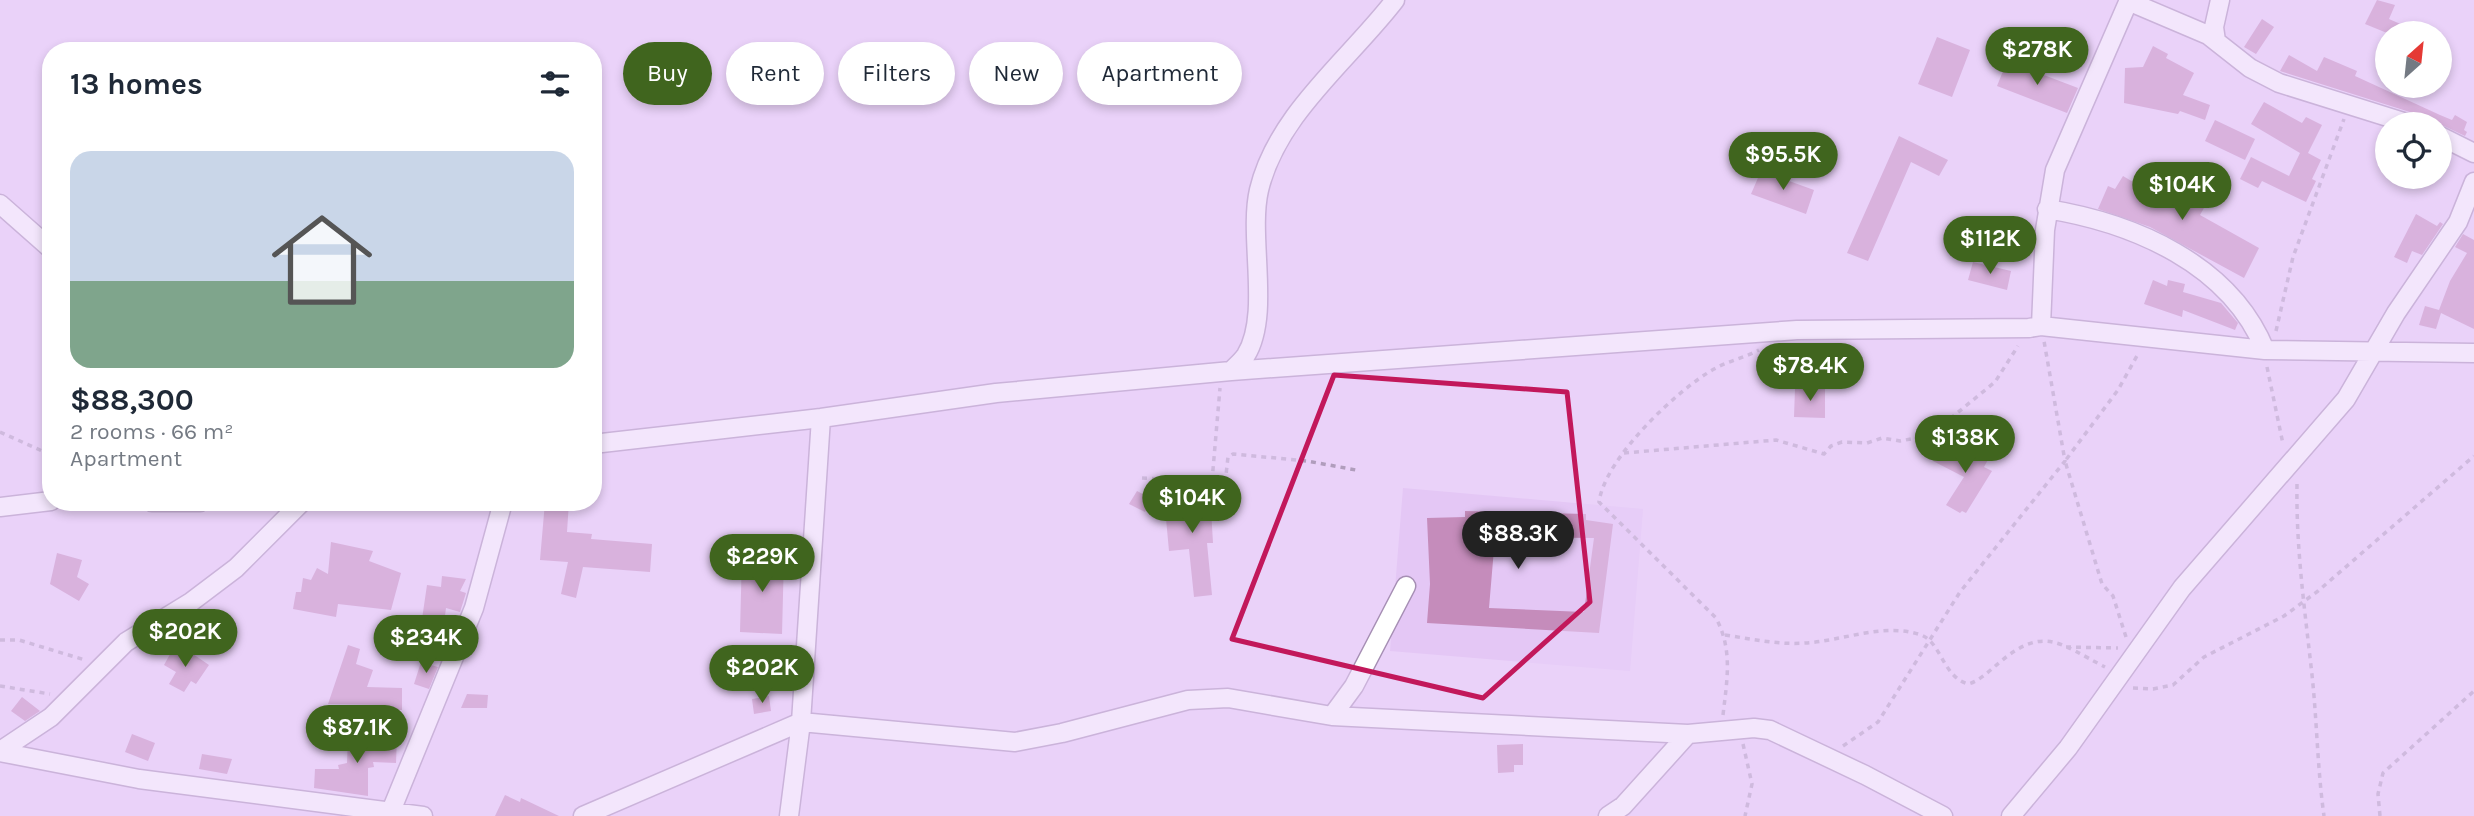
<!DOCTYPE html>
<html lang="en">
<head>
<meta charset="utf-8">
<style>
	body { margin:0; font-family:Karla,sans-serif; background:#f6f6f7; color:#1f2937; height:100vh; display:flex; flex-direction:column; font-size:26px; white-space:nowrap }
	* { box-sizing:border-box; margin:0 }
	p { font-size:23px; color:#747a83 }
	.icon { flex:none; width:38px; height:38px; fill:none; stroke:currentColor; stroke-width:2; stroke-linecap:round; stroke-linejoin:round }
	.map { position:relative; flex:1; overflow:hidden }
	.side { position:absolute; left:42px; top:42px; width:560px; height:469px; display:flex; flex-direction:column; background:#fff; border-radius:28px; box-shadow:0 4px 10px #0003 }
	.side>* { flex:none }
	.top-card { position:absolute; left:623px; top:42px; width:665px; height:63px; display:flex; gap:14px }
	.needle { width:46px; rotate:27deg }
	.tools { position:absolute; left:2375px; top:21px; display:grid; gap:14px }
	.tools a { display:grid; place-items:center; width:77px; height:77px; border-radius:50%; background:#fff; box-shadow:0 4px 10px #0003; font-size:35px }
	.price { position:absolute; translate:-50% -60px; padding:0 16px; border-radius:24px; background:#40651e; color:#fff; font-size:23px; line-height:46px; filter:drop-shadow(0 2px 4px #0008) }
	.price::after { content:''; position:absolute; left:50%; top:42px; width:21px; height:16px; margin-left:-10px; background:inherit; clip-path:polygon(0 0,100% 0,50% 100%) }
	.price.active { background:#222; color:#fff }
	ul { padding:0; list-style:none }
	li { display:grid; align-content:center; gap:14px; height:371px; padding:0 28px }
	li span { display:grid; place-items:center; height:217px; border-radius:21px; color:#555 }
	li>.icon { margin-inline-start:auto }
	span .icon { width:126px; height:126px; fill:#fffc; stroke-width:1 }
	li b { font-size:30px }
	h2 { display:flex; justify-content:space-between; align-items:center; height:84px; padding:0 28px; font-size:30px }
	.chip { padding:0 24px; border-radius:32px; background:#fff; box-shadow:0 4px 10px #0003; font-size:24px; line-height:63px }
	.chip.active { background:#40651e; color:#fff }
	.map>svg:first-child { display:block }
	.built { fill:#e4c7f5 }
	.building { fill:#c58cbb; fill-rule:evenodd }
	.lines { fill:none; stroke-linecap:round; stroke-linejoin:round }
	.minor-casing { stroke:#a68fb4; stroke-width:21 }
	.path { stroke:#b09dbc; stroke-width:3.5; stroke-dasharray:5 5; stroke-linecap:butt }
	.minor { stroke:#fff; stroke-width:18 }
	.marked { fill:none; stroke:#c2185b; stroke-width:5; stroke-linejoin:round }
</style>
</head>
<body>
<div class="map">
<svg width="2474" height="816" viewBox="0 0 2474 816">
	<rect width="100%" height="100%" fill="#ead2f9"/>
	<path class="built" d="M1403,488l240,21 -13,162 -240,-20z"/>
	<path class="building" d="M2377,0l18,5 -6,14 32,14h-34l-22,-9z
		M2262,19l12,8 -18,27 -12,-7z
		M1937,37l33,13 -18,47 -34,-13z
		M2153,46l15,8 -2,4 28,15 -11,22 27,10 -5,15 -25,-9 -2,3 -54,-11 1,-35 18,-1z
		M2289,55l28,16 7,-14 33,14 -2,5 85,39 12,5 3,-5 12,7 -3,8 3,2 -2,4 -21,-10 -19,-2 -12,-11 -130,-41 -3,-1z
		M2007,61l71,27 -11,25 -70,-27z
		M2264,102l38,21 4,-6 16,8 -14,28 13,7 -9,19 4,2 -10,21 -44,-21 -4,7 -18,-9 11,-22 38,19 11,-23 -49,-29z
		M2215,120l40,19 -10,21 -40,-19z
		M1899,136l49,24 -9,16 -28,-14 -43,99 -21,-8z
		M1761,171l53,19 -8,24 -55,-20z
		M2203,175l15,8 -18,32 59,33 -15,30 -94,-51 -52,-18 10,-23 7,3 8,-13 27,16 2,-4 35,16z
		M2416,214l21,12 3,-4 3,2 -21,31 -10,-4 -5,12 -13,-6z
		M2463,234l11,6v89l-33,-16 -5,16 -17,-4 6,-19 14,4 11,-29 17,-28 -12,-6z
		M1973,262l38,9 -4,19 -39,-10z
		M2153,280l14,6 1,-6 17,4 -2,8 38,11 17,20 -3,7 -52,-20 -1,7 -38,-13z
		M1795,389h30v29l-31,-1z
		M1941,445l22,11 1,-3 7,4 5,-10 15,7 -7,13 8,4 -26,42 -4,-2 -2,2 -14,-8 18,-28 -31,-16z
		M1137,491l15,8 -7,13 -16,-8z
		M1210,492l3,51h-6l5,52 -18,2 -5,-48 -20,2 -5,-54z
		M545,502h24l-2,30 25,2 -1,5 61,5 -2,28 -67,-5 -7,31 -15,-4 7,-32 -28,-2z
		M1465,511l121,3v6l27,4 -14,109 -172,-10 3,-39 -3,-66 38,-1zM1495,537l99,1 -10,74 -95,-4z
		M331,542l42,9 -4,10 32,12 -10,37 -53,-6 -2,13 -43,-8 3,-17h5l2,-14 8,2 6,-12 11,6z
		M57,553l25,7 -5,17 12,7 -10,17 -29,-17z
		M742,554l42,2 -2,78 -42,-2z
		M442,576l24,3 -6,12 6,2 -6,19 -14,-4 -2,15 -22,-4 5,-34 14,2z
		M348,645l12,4 -4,15 17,6 -6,17 35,1v22h-18v-5l-56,-1z
		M174,647l14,8 2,-3 19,13 -13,19 -5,-3 -7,11 -15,-8 7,-12 -12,-7z
		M715,652l27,4 -2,18 -27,-5z
		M421,662l17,5 -9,22 -15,-5z
		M467,694l21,1 -1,13h-26z
		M769,696l2,15 -17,3 -2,-15z
		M22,697l18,14 -15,10 -14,-10z
		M132,734l23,9 -7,18 -23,-9z
		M348,736l49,1 -1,26 -23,-1 1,5 -6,1v28l-54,-8 1,-19h24l-1,-4 9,-2z
		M1523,744v21h-9v7l-16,1 -1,-28z
		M202,754l30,5 -5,15 -28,-5z
		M505,795l15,7 1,-4 38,18h-64z"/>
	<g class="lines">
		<defs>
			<path id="minor" d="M2128,1l80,34 42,33 29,15 131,41
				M2216,41l-2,-14 6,-27
				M2440,136l34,17
				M0,204l51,45
				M2047,209c87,14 183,55 218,141
				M2041,326l4,-96 10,-60 74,-170
				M1231,371c5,-5 11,-10 15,-16 25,-41 2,-118 13,-165 18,-76 90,-130 136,-190
				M593,444l228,-26 175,-25 235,-22 566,-41 232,-2 12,-2 224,24 209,3
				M152,502h48
				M0,507l51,-6
				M1332,716l22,-30 52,-100
				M0,751l51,-34 75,-75 65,-40 45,-34 66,-66
				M0,752l139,27 284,37
				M391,811l83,-203 29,-106
				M583,816l218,-94 214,20 47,-9 126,-33 40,-2 104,18 356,18
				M789,816l12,-94 20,-304
				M1608,816l15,-10 65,-72 66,-6 16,2 95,45 78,41
				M2011,816l57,-68 114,-160 164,-189 50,-86 62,-91 16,-40"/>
		</defs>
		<use href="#minor" class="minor-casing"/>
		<path class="path" d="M2276,331l17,-74 51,-138
			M2267,367l16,77
			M0,432l51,23
			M1624,453l152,-13 48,14 7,-8 11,-4 25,1 15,-5 18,3 16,-3 24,-11 55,-45 23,-36
			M1142,478l79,4 5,-7 2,-18 5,-3 74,7 49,9
			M1212,481l8,-93
			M2297,484c-1,62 7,120 14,182 6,50 6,100 13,150
			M1725,635c27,4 53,10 80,8 37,-2 80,-21 116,-8 20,7 22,42 47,49 12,-3 22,-14 32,-22 44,-37 60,-18 105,5
			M2126,637l-13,-41 -11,-12 -37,-123 53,-71 20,-36
			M0,640h19l66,20
			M2066,647l52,1
			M0,686l50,8
			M2133,688l20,1 20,-4 31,-28 80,-41 34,-25 156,-135
			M1723,715c4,-35 10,-65 -7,-97l-117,-116c6,-44 78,-112 115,-133 14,-8 30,-11 45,-19
			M1743,744l9,40 -7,32
			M1843,746l35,-24 82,-130 105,-131 -21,-120
			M2380,816l-2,-22 5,-21 91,-82"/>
		<use href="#minor" class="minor"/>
	</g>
	<path d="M0 0H2474V816H0ZM1334,375l233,17 23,210 -107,96 -251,-59z" fill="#ead2f9" fill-opacity=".55" fill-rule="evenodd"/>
	<path class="marked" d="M1334,375l233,17 23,210 -107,96 -251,-59z"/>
</svg>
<div class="tools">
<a><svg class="needle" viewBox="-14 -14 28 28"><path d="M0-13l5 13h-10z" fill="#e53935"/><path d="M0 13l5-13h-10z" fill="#747a83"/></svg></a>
<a><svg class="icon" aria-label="locate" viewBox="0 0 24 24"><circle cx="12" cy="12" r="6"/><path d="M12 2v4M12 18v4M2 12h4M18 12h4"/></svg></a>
</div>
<b class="price" style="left:2037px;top:87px">$278K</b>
<b class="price" style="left:1783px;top:192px">$95.5K</b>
<b class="price" style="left:2182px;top:222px">$104K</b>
<b class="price" style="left:1990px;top:276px">$112K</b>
<b class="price" style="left:1810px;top:403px">$78.4K</b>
<b class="price" style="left:1965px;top:475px">$138K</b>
<b class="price" style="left:1192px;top:535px">$104K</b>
<b class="price active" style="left:1518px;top:571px">$88.3K</b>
<b class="price" style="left:762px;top:594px">$229K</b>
<b class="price" style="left:185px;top:669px">$202K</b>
<b class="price" style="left:426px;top:675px">$234K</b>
<b class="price" style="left:762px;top:705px">$202K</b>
<b class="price" style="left:357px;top:765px">$87.1K</b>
<div class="top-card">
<a class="chip active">Buy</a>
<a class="chip">Rent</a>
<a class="chip">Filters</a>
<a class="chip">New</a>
<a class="chip">Apartment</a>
</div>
<section class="side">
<h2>13 homes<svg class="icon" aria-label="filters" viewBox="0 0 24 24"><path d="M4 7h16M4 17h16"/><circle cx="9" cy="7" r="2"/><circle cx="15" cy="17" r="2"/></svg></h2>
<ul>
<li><span style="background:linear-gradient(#c9d6e8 60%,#7fa58c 0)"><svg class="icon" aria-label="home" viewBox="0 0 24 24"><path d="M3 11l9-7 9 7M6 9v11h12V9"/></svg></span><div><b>$88,300</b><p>2 rooms · 66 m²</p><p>Apartment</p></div></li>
</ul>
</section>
</div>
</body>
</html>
